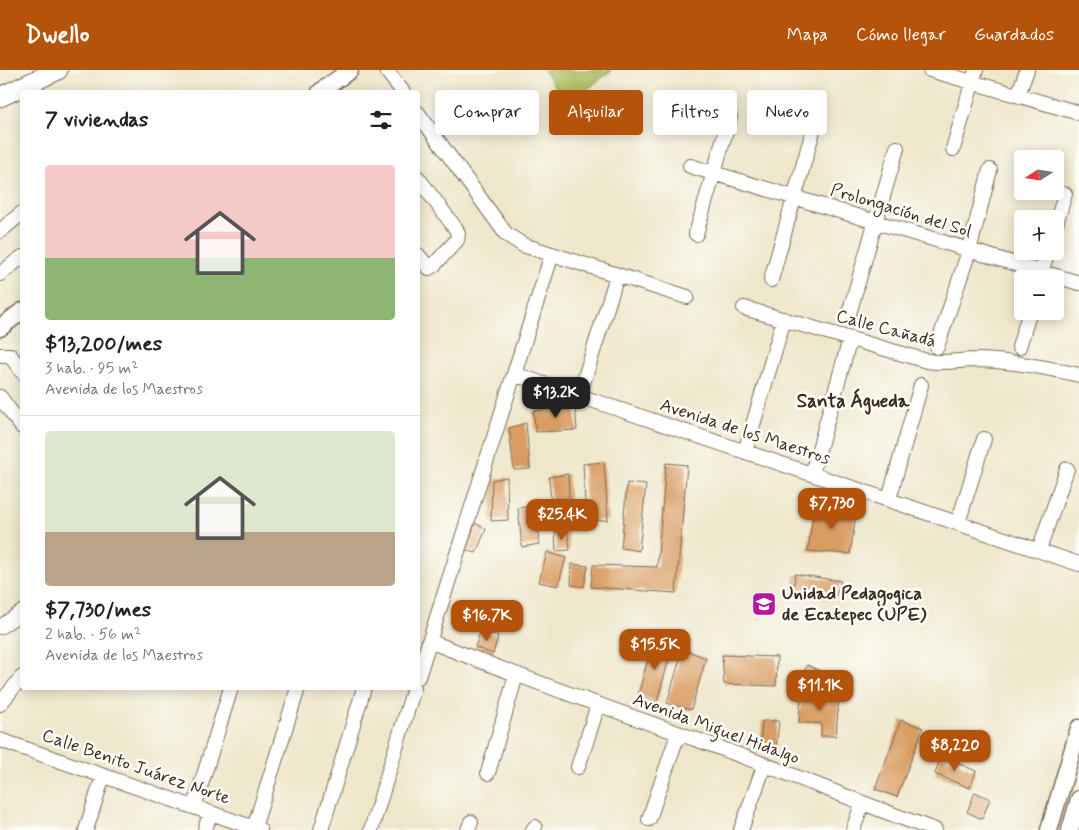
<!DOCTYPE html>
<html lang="es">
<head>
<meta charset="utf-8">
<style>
	body { margin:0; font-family:Mynerve,sans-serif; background:#f2f2f2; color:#222; height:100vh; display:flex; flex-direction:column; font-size:19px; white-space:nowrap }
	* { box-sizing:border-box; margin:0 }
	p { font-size:16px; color:#767676 }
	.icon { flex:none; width:28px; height:28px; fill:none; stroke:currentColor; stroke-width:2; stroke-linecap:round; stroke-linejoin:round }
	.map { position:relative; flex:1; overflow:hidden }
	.side { position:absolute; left:20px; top:20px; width:400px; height:600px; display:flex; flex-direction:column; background:#fff; border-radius:5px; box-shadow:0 2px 12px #0003 }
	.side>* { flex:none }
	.guide { position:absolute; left:435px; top:20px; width:475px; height:45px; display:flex; gap:10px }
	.needle { width:32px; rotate:258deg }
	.tools { position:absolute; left:1014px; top:80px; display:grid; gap:10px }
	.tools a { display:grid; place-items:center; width:50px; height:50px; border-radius:5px; background:#fff; box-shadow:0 2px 12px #0003; font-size:25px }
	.price { position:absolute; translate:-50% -42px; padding:0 11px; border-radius:10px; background:#b45309; color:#fff; font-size:16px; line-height:32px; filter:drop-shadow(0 1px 2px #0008) }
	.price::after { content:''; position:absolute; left:50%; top:30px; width:15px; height:11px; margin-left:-8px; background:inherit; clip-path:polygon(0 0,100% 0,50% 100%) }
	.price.on { background:#222; color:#fff }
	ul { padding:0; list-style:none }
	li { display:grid; align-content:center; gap:10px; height:265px; padding:0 25px }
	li+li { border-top:1px solid #e0e0e0 }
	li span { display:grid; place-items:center; height:155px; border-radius:5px; color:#555 }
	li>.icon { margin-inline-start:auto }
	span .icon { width:90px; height:90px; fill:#fffc; stroke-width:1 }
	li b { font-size:21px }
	h2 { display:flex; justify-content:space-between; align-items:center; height:60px; padding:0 25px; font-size:21px }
	.pill { padding:0 18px; border-radius:5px; background:#fff; box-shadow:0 2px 12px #0003; font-size:18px; line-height:45px }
	.pill.on { background:#b45309; color:#fff }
	header { display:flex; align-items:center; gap:30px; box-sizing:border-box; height:70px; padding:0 25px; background:#b45309; color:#fff }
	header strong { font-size:24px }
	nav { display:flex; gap:28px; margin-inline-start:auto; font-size:18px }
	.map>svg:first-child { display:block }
	.green { fill:#aebf63; stroke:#747440 }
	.building { fill:#d99c62 }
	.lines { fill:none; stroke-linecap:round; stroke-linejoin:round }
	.minor-casing { stroke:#7a6c5b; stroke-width:16 }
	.major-casing { stroke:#7a6c5b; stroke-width:19 }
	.highway-casing { stroke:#7a6c5b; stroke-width:21 }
	.minor { stroke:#fff; stroke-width:14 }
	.major { stroke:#fff; stroke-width:16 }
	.highway { stroke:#fff; stroke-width:19 }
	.labels { text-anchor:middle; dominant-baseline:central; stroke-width:5; stroke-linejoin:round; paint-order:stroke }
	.street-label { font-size:18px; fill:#3b2a1e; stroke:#fdfcf7 }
	.poi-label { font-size:18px; font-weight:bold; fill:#3b2a1e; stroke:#fdfcf7; text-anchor:start }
	.neighbourhood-label { font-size:19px; font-weight:bold; fill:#3b2a1e; stroke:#fdfcf7 }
</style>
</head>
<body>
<header>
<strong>Dwello</strong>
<nav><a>Mapa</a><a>Cómo llegar</a><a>Guardados</a></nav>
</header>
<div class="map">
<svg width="1079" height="760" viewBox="0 0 1079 760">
	<rect width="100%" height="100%" fill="#fdfcf7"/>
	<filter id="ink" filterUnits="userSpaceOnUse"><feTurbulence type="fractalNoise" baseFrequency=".02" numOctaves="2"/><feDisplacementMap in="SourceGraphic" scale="10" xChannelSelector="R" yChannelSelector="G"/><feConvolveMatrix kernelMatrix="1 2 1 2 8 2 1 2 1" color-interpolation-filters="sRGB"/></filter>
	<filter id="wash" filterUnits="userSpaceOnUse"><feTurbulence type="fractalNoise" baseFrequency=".0096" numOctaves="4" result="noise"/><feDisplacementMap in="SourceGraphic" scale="20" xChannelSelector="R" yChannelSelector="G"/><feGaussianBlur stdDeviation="1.12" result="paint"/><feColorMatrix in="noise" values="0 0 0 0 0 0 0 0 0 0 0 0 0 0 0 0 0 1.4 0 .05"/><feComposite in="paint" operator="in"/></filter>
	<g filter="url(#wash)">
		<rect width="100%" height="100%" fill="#efe7cb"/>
		<path class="green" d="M543,0h69l-44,34z"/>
		<g id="blocks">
			<path class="building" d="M575,335l2,25 -41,2 -3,-21z
				M526,353l4,46 -16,1 -5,-42z
				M604,392l4,58 -22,1 -3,-57z
				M666,393l21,2 -11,128 -85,-6 2,-22 64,2z
				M568,404l2,40 -18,1 -3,-38z
				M507,407l1,43 -17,1 1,-41z
				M627,413l19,2 -7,66 -18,-3z
				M537,435l2,39 -17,3 -4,-39z
				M814,435l43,4 -7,45 -42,-3z
				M475,453l11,6 -10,24 -10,-3z
				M568,461l2,19 -14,1 -1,-19z
				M547,482l19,6 -8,28 -19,-4z
				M572,494l16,2 -4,21 -13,-2z
				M795,504l46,7 -7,19 -41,-5z
				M481,560l17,6 -5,18 -18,-7z
				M653,571l20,3 -16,58 -19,-7z
				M683,579l23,9 -15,52 -24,-7z
				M722,585l55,2 -1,29 -52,-2z
				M807,595l14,7 -4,7 -13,-7z
				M801,623l38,4 -3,39h-15v-13h-22z
				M901,650l22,8 -26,69 -22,-8z
				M762,651h17l-3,29 -16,-1z
				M941,686l35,15 -6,17 -35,-14z
				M975,722l15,7 -8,20 -15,-7z"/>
		</g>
	</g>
	<g filter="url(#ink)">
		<use href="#blocks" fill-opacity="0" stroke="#7a6c5b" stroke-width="1"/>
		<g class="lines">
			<defs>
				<path id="minor" d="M386,0l17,22
					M930,0l149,43
					M1018,25l9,-25
					M418,43l88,121 17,11 164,52
					M953,79l23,-79
					M690,96l389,117
					M418,108l38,51 2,5 -1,6 -23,25 -5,3 -11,-13
					M1055,157l10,-33
					M0,161l22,-18
					M696,164l34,-117
					M0,204l22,-17
					M1039,209l9,-28
					M771,210l45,-160
					M744,238l183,53c17,3 34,-1 51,-1 35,1 67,7 101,15
					M848,247l49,-169
					M937,277l32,-96 21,-81
					M1019,277l11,-36
					M0,285h10l12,17
					M514,304l565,190
					M579,326l38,-120
					M0,327l22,30
					M745,382l39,-133
					M812,404l38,-135
					M889,429l32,-114
					M958,453l26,-84
					M1039,480l28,-81
					M0,557l22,-15
					M429,571c92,36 186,70 280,103 76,27 150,59 226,86
					M418,607l134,-423
					M0,634l22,-27
					M0,670l260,90
					M578,697l20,-62
					M488,703l28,-98
					M194,737l37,-119
					M649,749l29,-85
					M254,758l44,-140
					M86,760l17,-54
					M205,760l5,-17
					M321,760l43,-142
					M371,760l43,-142
					M468,760l3,-8
					M533,760l2,-3
					M741,760l23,-64
					M853,760l9,-26"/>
				<path id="major" d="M320,22l30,-22
					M0,258l22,-17
					M1049,760l30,-102
					M1070,760l9,-31"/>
				<path id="highway" d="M0,27l58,-27"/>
			</defs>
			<use href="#minor" class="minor-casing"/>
			<use href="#major" class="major-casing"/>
			<use href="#highway" class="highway-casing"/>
			<use href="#minor" class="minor"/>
			<use href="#major" class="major"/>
			<use href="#highway" class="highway"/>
		</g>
	</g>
	<defs>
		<symbol id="school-square" viewBox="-11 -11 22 22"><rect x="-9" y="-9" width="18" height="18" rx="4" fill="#b5179e" stroke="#fdfcf7"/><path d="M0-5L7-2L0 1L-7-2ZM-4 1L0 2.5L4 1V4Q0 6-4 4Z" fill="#fff"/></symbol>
	</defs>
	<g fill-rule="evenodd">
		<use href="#school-square" x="750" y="520" width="28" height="28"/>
	</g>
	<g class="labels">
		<g class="street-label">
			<text transform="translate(901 141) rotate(17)">Prolongación del Sol</text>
			<text transform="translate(886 259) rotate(15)">Calle Cañadá</text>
			<text transform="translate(745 362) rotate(18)">Avenida de los Maestros</text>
			<text transform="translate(716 659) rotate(20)">Avenida Miguel Hidalgo</text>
			<text transform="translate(136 697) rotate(19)">Calle Benito Juárez Norte</text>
		</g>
		<g class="poi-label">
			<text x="782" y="524">Unidad Pedagogica<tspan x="782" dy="21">de Ecatepec (UPE)</tspan></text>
		</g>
		<g class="neighbourhood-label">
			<text x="853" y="331">Santa Águeda</text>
		</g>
	</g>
</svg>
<div class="tools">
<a><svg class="needle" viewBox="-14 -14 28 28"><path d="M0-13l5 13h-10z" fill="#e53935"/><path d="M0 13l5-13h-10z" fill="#767676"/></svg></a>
<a>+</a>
<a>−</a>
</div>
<b class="price on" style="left:556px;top:349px">$13.2K</b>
<b class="price" style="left:832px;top:460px">$7,730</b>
<b class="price" style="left:562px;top:471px">$25.4K</b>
<b class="price" style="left:487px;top:572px">$16.7K</b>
<b class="price" style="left:655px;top:601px">$15.5K</b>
<b class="price" style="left:820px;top:642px">$11.1K</b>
<b class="price" style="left:955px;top:702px">$8,220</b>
<div class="guide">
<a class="pill">Comprar</a>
<a class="pill on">Alquilar</a>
<a class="pill">Filtros</a>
<a class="pill">Nuevo</a>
</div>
<section class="side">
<h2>7 viviendas<svg class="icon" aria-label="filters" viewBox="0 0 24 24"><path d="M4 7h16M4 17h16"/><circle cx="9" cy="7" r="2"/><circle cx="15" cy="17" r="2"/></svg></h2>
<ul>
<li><span style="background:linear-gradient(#f6c9c9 60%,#8fb573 0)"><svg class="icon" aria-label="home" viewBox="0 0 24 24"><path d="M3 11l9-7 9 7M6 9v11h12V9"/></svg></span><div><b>$13,200/mes</b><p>3 hab. · 95 m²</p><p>Avenida de los Maestros</p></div></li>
<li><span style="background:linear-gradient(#dfe7d0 65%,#b9a48a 0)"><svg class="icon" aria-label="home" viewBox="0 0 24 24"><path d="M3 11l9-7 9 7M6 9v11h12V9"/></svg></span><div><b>$7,730/mes</b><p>2 hab. · 56 m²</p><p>Avenida de los Maestros</p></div></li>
</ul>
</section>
</div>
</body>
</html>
